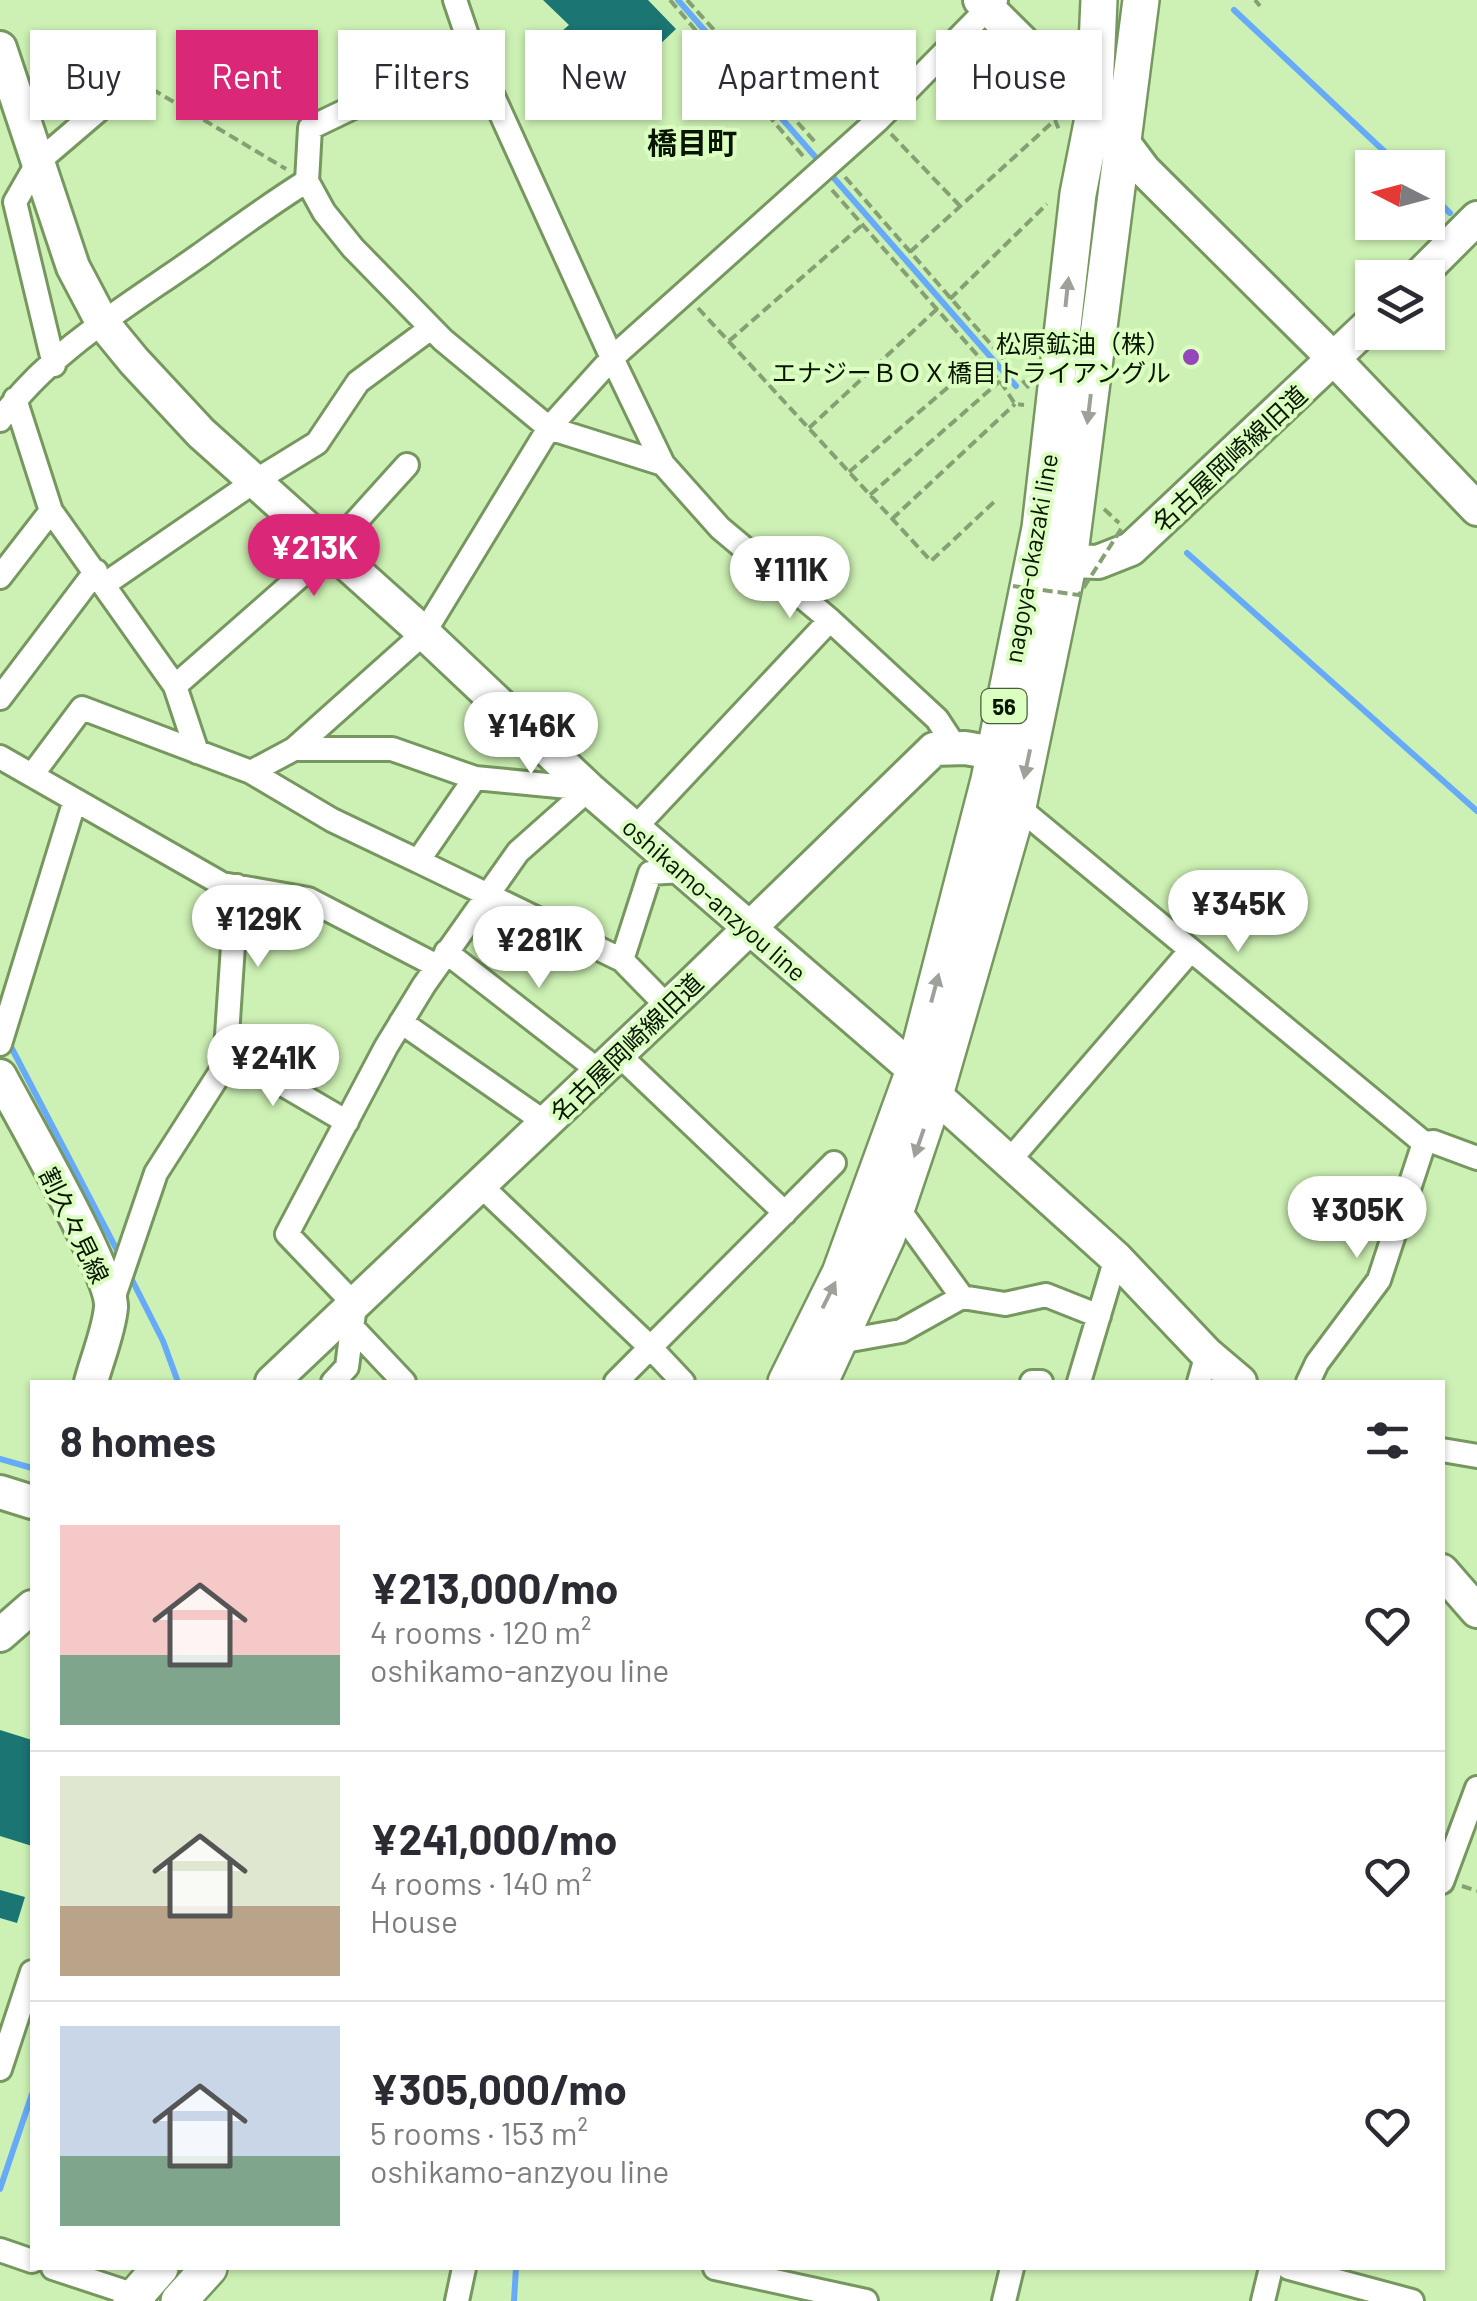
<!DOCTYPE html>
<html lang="en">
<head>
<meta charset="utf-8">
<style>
	body { margin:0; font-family:Barlow,"Noto Sans JP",sans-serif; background:#f2f2f3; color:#2b2b33; height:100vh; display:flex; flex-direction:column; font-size:38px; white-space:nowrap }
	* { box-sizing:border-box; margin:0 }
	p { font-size:32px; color:#7c7c81 }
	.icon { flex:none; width:55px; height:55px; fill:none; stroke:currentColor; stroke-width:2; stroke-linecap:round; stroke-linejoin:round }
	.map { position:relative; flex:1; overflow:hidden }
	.details { position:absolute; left:30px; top:1380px; width:1415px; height:890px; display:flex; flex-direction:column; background:#fff; border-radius:0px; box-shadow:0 2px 8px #0004 }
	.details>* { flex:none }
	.banner { position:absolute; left:30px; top:30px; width:1418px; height:90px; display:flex; gap:20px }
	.needle { width:65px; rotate:276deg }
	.controls { position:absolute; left:1355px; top:150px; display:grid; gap:20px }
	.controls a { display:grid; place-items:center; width:90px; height:90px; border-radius:0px; background:#fff; box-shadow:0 2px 8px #0004; font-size:50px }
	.price { position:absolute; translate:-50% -85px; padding:0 22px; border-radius:35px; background:#fff; color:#222; font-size:32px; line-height:65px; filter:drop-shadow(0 2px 5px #0008) }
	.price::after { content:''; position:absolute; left:50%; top:60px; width:30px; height:22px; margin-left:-15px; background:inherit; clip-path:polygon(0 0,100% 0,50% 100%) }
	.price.on { background:#db2777; color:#fff }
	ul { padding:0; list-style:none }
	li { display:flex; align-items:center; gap:30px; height:250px; padding:0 30px }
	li+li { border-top:2px solid #e1e1e2 }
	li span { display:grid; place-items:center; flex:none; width:280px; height:200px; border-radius:0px; color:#555 }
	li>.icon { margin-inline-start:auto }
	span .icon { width:120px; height:120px; fill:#fffc; stroke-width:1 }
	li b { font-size:42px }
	h2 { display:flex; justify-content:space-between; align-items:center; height:120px; padding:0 30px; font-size:42px }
	.chip { padding:0 35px; border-radius:0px; background:#fff; box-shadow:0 2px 8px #0004; font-size:35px; line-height:90px }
	.chip.on { background:#db2777; color:#fff }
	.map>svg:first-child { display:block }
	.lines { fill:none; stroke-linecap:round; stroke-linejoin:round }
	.stream { stroke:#67abf8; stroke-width:6 }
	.building { fill:#1b7573 }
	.street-casing { stroke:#76975f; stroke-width:28 }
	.secondary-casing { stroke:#76975f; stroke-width:38 }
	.primary-casing { stroke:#76975f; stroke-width:40 }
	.path { stroke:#85a072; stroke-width:4; stroke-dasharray:10 5; stroke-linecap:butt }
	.street { stroke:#fff; stroke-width:22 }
	.secondary { stroke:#fff; stroke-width:32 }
	.primary { stroke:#fff; stroke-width:35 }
	.path-bridge { stroke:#85a072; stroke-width:4; stroke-dasharray:10 5; stroke-linecap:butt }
	.oneway { fill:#9da199 }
	.poi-dot { fill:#9347b9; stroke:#daffc1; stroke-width:4 }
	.labels { text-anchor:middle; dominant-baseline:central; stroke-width:8; stroke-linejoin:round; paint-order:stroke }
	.shield { fill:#daffc1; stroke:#485b3b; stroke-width:2.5 }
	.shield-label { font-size:22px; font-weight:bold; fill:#091501 }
	.poi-label { font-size:25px; fill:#091501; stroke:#daffc1; text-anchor:end }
	.street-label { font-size:25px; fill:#091501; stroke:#daffc1 }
	.quarter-label { font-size:30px; font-weight:bold; fill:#091501; stroke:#daffc1 }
</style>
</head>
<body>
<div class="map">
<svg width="1477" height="2301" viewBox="0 0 1477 2301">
	<rect width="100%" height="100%" fill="#cdf1b4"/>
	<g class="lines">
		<path class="stream" d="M678,0l338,386
			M1234,10l168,158
			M1428,192l22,21
			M1187,553l290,258
			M8,1041l112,215
			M128,1272l35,69 15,41
			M0,1459l32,9
			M0,2189l32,-95
			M514,2301l2,-33"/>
	</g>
	<path class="building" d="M543,0h105l28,29 -61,58 -53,-56 7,-6z
		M0,1730l32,10v106l-32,-10z
		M0,1890l25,7 -8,26 -17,-5z"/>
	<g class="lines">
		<defs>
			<path id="street" d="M455,0l17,50 140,308 51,106 57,64 110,92 107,99 19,29
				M307,181l3,-53 162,-78
				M54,365l-39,-163 23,-40 97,-83
				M15,399l36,112 124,175 22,66
				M0,420c50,-70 131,-116 200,-165 36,-26 70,-51 107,-74l17,31 29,36 90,92 106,88 114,36
				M0,577l51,-66
				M105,584l150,-103 62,-38 41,-61 73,-54
				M175,686l156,-137 76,-84
				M0,698l96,-127
				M294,749h98l83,29 114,11
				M0,757l222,127 86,15 129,67
				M251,772l81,48 86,41 57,-83
				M32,775l50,-67 169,64 43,-23 130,-116 125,-205 63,-70 266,-238 118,-120
				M1018,807l406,336 10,-1 43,16
				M634,829l196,-209
				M418,861l204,99 46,47
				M446,952l153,119
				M622,960l28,-87 32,-2
				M401,1022l145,101
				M0,1044l75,-244
				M226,1051l121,71
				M618,1054l167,159
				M1009,1161l182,-211
				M479,1184l172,164 32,34
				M897,1207l65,90
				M111,1305l45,-132 69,-108 12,-179
				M352,1327l52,55
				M839,1342l62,-11 61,-34 43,7 41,-9 53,21
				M333,1382l14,-15 8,-62 -68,-71 99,-187 38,-62 94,-133 71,-63
				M616,1382l218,-219
				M1032,1382h9
				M1079,1382l37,-124
				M1199,1382l8,-28
				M1308,1382l9,-19 62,-83 45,-137
				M1442,1450l35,6
				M1442,1882l35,-94
				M0,2069l32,-97
				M0,2250l32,11
				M53,2268l91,30
				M715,2268l151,33
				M1289,2268l123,33
				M457,2301l7,-33
				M1004,2301l8,-33
				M1263,2301l8,-33"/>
			<path id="secondary" d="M980,0l143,142 21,28 191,190 142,149
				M0,48l73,219 29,55 32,39 67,72 223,200 165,156 325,281 21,25 181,163 91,96 33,28
				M1417,278l60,-60
				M1069,561l29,1 33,-13 241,-227
				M0,1076c20,38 113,199 111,231 -2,24 -14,52 -20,75
				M272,1382l419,-397 243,-236 31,-1 29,5
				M0,1492l32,10
				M1442,1571l35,40
				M0,1635l32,-28"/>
			<path id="primary" d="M786,1382l54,-109 74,-203 75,-290 51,-252 38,-334 16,-81 5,-113
				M820,1382l67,-145 48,-142 83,-288 51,-246 72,-561
				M131,2301l29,-33
				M179,2301l30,-33"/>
		</defs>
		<use href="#street" class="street-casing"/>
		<use href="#secondary" class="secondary-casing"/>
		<use href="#primary" class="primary-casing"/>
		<path class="path" d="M670,0l133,156
			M687,0l129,143
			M1255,0l5,6
			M152,89l134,80
			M891,134l69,72
			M845,177l184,211
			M832,190l168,191 15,23 9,1
			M910,252l145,-132 5,12
			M950,299l97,-95
			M698,308l233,253 64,-60
			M729,341l132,-115
			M809,428l128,-119
			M849,472l132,-113
			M870,495l130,-114
			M1104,509l15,14
			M892,519l123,-115
			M1462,1886l15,5"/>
		<use href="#street" class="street"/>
		<use href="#secondary" class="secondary"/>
		<use href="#primary" class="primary"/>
		<path class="path-bridge" d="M1013,586l66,9 44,-69"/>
	</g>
	<defs><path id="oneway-solid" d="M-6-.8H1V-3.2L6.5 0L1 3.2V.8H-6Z" transform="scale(2.5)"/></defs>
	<g class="oneway">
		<use href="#oneway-solid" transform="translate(1067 292) rotate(-84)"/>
		<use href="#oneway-solid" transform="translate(1089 409) rotate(97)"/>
		<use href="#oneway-solid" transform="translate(1027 764) rotate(102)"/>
		<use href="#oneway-solid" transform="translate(935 988) rotate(-75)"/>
		<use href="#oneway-solid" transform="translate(919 1143) rotate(109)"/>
		<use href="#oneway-solid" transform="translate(829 1295) rotate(-64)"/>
	</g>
	<circle class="poi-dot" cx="1191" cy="357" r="10"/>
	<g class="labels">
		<rect class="shield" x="981.5" y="689" width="45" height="34" rx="8"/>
		<g class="shield-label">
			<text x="1004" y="706">56</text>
		</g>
		<g class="poi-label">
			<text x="1171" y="343">松原鉱油（株）<tspan x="1171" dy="29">エナジーＢＯＸ橋目トライアングル</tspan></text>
		</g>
		<g class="street-label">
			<text transform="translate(1229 458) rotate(-43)">名古屋岡崎線旧道</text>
			<text transform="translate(1030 558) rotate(-80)">nagoya-okazaki line</text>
			<text transform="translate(715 899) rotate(41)">oshikamo-anzyou line</text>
			<text transform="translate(626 1047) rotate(-44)">名古屋岡崎線旧道</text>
			<text transform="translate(75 1225) rotate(64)">割久々見線</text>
		</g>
		<g class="quarter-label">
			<text x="692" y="142">橋目町</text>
		</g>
	</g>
</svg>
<div class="controls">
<a><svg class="needle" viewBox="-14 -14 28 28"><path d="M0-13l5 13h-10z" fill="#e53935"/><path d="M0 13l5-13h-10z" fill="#7c7c81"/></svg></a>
<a><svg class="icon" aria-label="layers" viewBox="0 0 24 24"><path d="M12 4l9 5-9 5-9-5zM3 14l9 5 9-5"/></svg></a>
</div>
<b class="price on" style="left:314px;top:599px">¥213K</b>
<b class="price" style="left:790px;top:621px">¥111K</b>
<b class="price" style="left:531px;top:777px">¥146K</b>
<b class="price" style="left:1238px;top:955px">¥345K</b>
<b class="price" style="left:258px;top:970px">¥129K</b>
<b class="price" style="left:539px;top:991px">¥281K</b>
<b class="price" style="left:273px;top:1109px">¥241K</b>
<b class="price" style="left:1357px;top:1261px">¥305K</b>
<div class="banner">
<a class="chip">Buy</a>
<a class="chip on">Rent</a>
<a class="chip">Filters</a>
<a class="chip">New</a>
<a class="chip">Apartment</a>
<a class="chip">House</a>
</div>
<section class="details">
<h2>8 homes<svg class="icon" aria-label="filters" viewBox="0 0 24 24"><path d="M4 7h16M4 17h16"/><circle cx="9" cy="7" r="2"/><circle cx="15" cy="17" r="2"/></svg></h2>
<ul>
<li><span style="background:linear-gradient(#f6c9c9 65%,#7fa58c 0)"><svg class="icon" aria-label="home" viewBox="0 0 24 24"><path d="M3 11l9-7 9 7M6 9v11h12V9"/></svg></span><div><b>¥213,000/mo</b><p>4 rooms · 120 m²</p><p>oshikamo-anzyou line</p></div><svg class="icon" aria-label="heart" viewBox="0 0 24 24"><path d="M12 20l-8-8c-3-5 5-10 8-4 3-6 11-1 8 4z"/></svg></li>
<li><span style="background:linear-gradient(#dfe7d0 65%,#b9a48a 0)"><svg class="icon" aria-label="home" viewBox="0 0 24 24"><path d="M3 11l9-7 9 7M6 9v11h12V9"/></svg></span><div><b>¥241,000/mo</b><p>4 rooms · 140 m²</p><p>House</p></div><svg class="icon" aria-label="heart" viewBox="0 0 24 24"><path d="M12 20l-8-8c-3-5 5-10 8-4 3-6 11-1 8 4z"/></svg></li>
<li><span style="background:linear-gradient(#c9d6e8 65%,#7fa58c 0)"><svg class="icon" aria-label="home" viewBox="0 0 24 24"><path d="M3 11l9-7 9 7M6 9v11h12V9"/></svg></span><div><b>¥305,000/mo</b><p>5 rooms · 153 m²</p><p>oshikamo-anzyou line</p></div><svg class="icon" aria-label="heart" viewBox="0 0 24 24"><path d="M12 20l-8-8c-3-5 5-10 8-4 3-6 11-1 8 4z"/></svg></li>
</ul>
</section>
</div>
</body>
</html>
